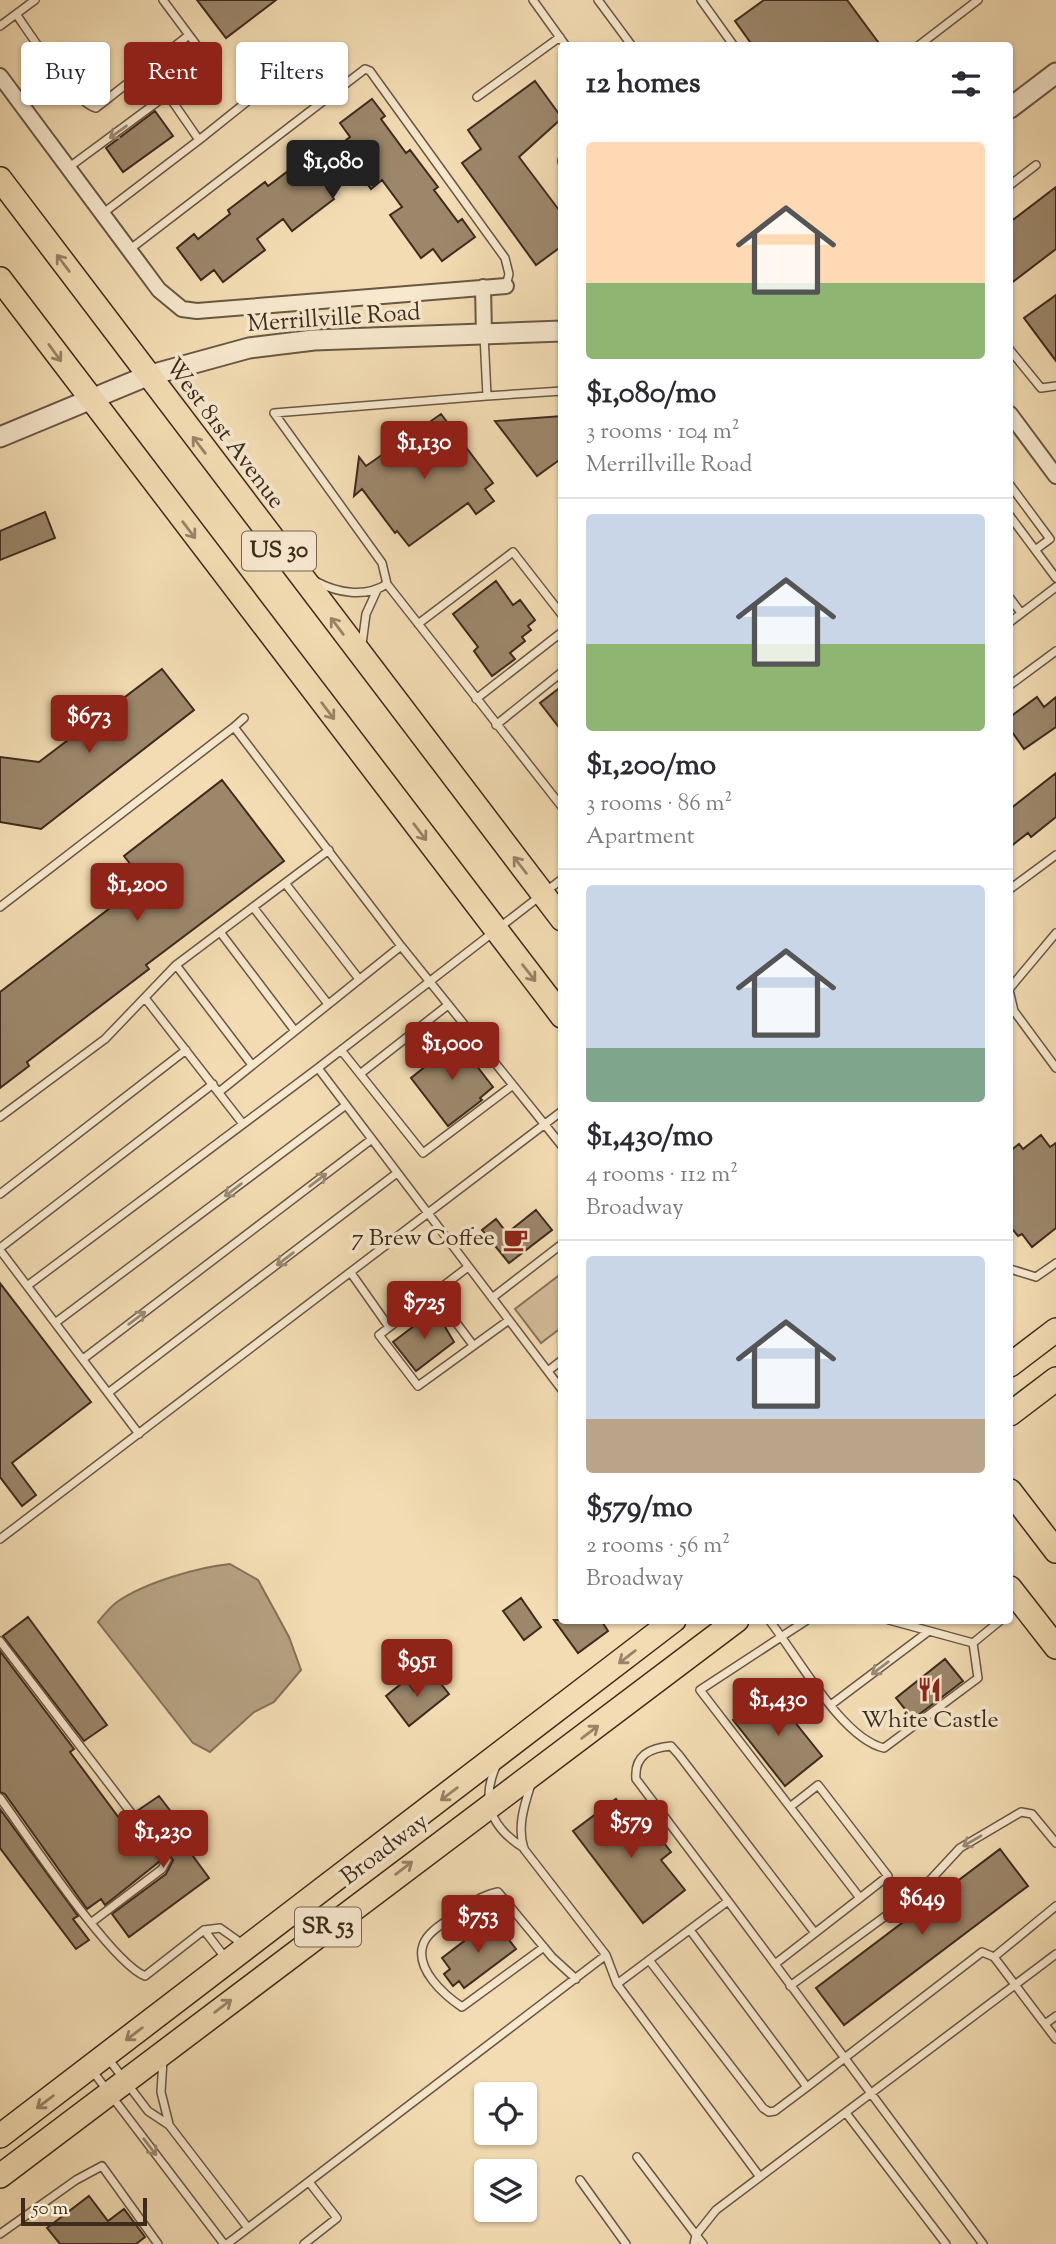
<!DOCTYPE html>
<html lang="en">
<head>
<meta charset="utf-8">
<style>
	body { margin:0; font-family:"Sorts Mill Goudy",serif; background:#f2f2f3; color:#2b2b33; height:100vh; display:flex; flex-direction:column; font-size:26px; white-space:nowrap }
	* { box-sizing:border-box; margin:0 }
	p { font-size:23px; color:#7c7c81 }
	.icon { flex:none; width:38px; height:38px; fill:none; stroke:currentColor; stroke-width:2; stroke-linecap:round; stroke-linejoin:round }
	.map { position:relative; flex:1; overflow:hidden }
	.drawer { position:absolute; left:558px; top:42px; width:455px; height:1582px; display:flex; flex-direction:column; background:#fff; border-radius:7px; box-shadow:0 2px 5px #0004 }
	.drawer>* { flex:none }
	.top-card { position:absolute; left:21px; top:42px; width:432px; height:63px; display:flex; gap:14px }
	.controls { position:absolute; left:474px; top:2082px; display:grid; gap:14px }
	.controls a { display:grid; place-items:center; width:63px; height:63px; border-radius:7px; background:#fff; box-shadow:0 2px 5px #0004; font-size:35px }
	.scale { position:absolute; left:21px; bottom:18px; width:126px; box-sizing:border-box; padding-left:7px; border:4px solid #3d2b1e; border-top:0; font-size:19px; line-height:24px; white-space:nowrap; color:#3d2b1e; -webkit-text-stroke:5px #f7e8ce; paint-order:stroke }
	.price { position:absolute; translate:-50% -60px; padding:0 16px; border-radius:7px; background:#8f2418; color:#fff; font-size:23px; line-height:46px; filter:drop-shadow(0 2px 4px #0008) }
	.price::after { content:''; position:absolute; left:50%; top:42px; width:21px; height:16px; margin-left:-10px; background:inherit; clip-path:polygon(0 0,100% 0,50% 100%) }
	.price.selected { background:#222; color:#fff }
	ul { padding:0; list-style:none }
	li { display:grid; align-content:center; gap:14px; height:371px; padding:0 28px }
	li+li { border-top:2px solid #e1e1e2 }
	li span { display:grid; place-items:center; height:217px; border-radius:7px; color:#555 }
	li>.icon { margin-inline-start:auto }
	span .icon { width:126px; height:126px; fill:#fffc; stroke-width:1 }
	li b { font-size:30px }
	h2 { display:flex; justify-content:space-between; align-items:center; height:84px; padding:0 28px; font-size:30px }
	.pill { padding:0 24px; border-radius:7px; background:#fff; box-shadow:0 2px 5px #0004; font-size:24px; line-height:63px }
	.pill.selected { background:#8f2418; color:#fff }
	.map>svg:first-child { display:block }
	.green { fill:#d4be9a; stroke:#88745c; stroke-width:2 }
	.water { fill:#b5a080; stroke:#857159; stroke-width:2 }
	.building { fill:#9c876b; stroke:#3d2b1e; stroke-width:2 }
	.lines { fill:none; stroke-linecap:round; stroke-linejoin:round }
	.service-casing { stroke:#6a5743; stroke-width:10 }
	.minor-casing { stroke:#6a5743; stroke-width:18 }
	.tertiary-casing { stroke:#6a5743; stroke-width:23 }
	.primary-casing { stroke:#3d2b1e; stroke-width:26 }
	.service { stroke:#f7e8ce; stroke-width:7 }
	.minor { stroke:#f7e8ce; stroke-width:14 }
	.tertiary { stroke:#f7e8ce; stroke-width:19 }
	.primary { stroke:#f3dcb3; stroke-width:23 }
	.oneway { stroke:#9a8a76 }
	.oneway2 { stroke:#988468 }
	.labels { text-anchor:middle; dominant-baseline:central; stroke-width:7; stroke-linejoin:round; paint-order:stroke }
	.shield { fill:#f7e8ce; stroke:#756453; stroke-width:2 }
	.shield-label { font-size:23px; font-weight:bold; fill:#3d2b1e }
	.street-label { font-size:24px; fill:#3d2b1e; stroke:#f7e8ce }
	.poi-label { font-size:24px; fill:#3d2b1e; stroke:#f7e8ce; text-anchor:end }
</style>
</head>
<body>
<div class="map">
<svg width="1056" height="2244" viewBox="0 0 1056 2244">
	<rect width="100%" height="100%" fill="#f3dcb3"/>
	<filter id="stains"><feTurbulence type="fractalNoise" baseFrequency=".00286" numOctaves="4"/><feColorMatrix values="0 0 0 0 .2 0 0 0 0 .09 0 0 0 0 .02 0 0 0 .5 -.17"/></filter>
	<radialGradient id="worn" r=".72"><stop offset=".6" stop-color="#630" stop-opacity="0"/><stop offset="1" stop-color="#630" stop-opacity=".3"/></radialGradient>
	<path class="green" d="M562,1273v54l-21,16 -26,-34z"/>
	<path class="water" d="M230,1564l28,16 31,57 12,33 -27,32 -20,10 -44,40 -17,-9 -95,-121c5,-6 12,-15 19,-20 27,-19 81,-35 113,-38z"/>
	<path class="building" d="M197,0h79l-50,38z
		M764,0h83l34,46h-128l-18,-25z
		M535,81l27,37 -43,39 43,57v32l-26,19 -74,-102 19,-14 -13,-19z
		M372,99l13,17 -4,3 25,34 4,-3 28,37 -4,3 24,32 4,-3 13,18 -33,24 -9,-12 -12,9 -31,-43 12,-8 -20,-27 -11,9 -17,-23 -28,21 8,12 -42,32 -9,-12 -26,20 8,11 -42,32 -9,-12 -13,10 -24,-32 17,-14 4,5 32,-25 -2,-4 37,-28 3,4 32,-24 -3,-4 18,-13 9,12 26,-20 -10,-14z
		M155,111l18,25 -50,36 -17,-24z
		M1056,187v62l-46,35v-62z
		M1056,295v66l-32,-43z
		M441,414l52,69 -8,6 9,12 -18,13 -8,-11 -59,43 -12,-15 -2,2 -33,-44 -8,7 5,-39 7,9z
		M562,416v42l-25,18 -42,-55z
		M45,512l10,26 -55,22v-29z
		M496,581l17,24 7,-5 15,20 -7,6 3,4 -9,7 3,4 -15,12 5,6 -23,17 -18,-25 4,-4 -25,-33z
		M162,669l32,41 -153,119 -41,-7v-65l39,5z
		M562,686v45l-22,-28z
		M1037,697l7,10 12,-10v30l-32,22 -14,-20v-12z
		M1056,773v44l-25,20 -3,-4 -18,14v-38z
		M222,780l62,81 -138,104 3,4 -122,93 2,4 -29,22v-96l144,-110 -20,-26z
		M452,1034l41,53 -13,11 2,2 -34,26 -37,-48 35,-28 -6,-6z
		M1041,1135l9,12 6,-4v85l-24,19 -10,-13 -4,2 -8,-10v-75l9,-7 4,5z
		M536,1210l16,20 -43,33 -27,-33 14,-11 11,14z
		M0,1283l91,119 -79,61 24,32 -14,11 -22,-29z
		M435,1310l19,32 -38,29 -23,-29z
		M521,1598l20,29 -17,13 -21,-29z
		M28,1617l79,108 -23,16 -81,-105z
		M554,1620h47l7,11 -30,22z
		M0,1651l74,98 -4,3 52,70 5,-4 33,43 -55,44 -4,-6 -14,10 -82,-115 -5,-2z
		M945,1659l18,22 -50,38 -17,-21z
		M434,1675l15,19 -40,32 -23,-30 20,-16 8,11z
		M770,1691l52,65 -37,30 -52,-66z
		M159,1796l39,51 -8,5 19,26 -80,59 -17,-23 54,-40 7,-14 -36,-49z
		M616,1799l24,32 9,-7 22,28 -10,8 24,30 -42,33 -70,-92z
		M0,1809l78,107 -5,3 16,21 -13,9 -76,-101z
		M1000,1849l28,37 -184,139 -28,-37z
		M493,1919l23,30 -52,39 -5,-7 -6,5 -9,-12 6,-5 -8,-11z
		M89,2196l19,25 16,-12 21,28 -9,7h-76l-13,-16z"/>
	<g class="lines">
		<defs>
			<path id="service" d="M533,0l33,46
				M598,0l34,46
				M701,0l33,46
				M16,14c15,21 58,89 80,94l93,-73 -26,-35
				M0,26l35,-26
				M918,46l60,-46
				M168,95l31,45 55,-44
				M477,97l83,-60
				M23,107l39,-29
				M562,160v2
				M68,168l142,-105 -21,-28
				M1010,185l26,-20
				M102,214l97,-74
				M129,250l236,-181 5,2 135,187 4,16 -3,12
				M484,335l3,61 -213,17 108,150 5,21 175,223
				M1010,350l31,38 15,-2
				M487,396l75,-5
				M1010,485l40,54 -15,11
				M1010,516l46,62
				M315,581c22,12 50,17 72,3
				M1010,598l11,15
				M1010,622l46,-35
				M418,624l95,-72 49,63
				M362,644l4,-30 11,-24
				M1010,685l46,-34
				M476,699l86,-67
				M244,718l-10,9 167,219 161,200
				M496,725l66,-53
				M562,879l-244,189 244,322
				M285,883l74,96
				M1010,889l46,-34
				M0,907l234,-180
				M253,907l75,97
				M220,932l75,99
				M176,965l76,100
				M1010,988l46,-55
				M1010,994l4,17 42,57
				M145,998l98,126
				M341,1050l82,103 90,-68
				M360,1074l88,-69
				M219,1092l182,-146
				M0,1117l105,-78 71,-74 153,-115
				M0,1194l186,-144
				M0,1248l213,-164
				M0,1250l139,184
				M468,1267l-89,68 39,51 91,-66
				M1010,1269l26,8 20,-14
				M351,1273l38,54
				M27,1286l291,-218
				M434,1293l39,52
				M492,1298l70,-54
				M55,1323l291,-218
				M83,1359l289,-220
				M548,1371l14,-11
				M108,1393l289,-220
				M0,1539l562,-428
				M769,1620c28,35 72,118 115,128l94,-70 -5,-35
				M889,1620l84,23 28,-23
				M0,1641l167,219 -5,9 -70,53
				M832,1704l97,-73
				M497,1764c-17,36 -7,63 27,84
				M531,1784c-7,22 -14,43 -7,65l82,106 11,29 143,193
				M0,1798c27,37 111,165 145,178l59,-46 16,-2 24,17
				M790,1807l28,-22 70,91 -28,22
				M728,1901l-92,-122c-2,-24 14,-31 35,-33l8,9 136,178
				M204,1930l23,30
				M690,1930l117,157 175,-135 12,5 62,82
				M544,1947l-82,60c-18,-12 -47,-38 -39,-62 4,-13 21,-22 32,-30 15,-11 25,-19 43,-23l54,65 24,22
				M994,1957l62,-51
				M649,1960l114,148 6,4 6,-1 32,-24
				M775,1964l85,-66 -160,-208 107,-70
				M617,1984l111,-83 255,343
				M790,1986l131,-96 39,-42 61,-36 11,2 24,29
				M1045,2024l11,-8
				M107,2057l41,54 21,14 79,103
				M163,2060l-2,32 8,32
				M91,2069l133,175
				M846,2113l100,131
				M637,2157l59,78 -2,9
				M580,2180l46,64
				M0,2234l76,-54 26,-14 56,78
				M227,2244l379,-289
				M304,2244l33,-26 -28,-36
				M703,2244l-7,-9 20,-25 340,-256"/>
			<path id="minor" d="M0,76l159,214 23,19 15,2 309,-25
				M483,287l1,48
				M1010,414l46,62"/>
			<path id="tertiary" d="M1010,108l46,-35
				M0,437l147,-61 102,-28 65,-8 248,-9"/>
			<path id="primary" d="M0,179l562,740
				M0,279l562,737
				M1010,1365l46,-35
				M1010,1414l46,-35
				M1010,1491l46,60
				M1010,1588l46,59
				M0,2136l674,-516
				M0,2176l737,-556"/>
		</defs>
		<use href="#service" class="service-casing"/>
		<use href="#minor" class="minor-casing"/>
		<use href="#tertiary" class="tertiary-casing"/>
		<use href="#primary" class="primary-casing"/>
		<use href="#service" class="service"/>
		<use href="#minor" class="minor"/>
		<use href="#tertiary" class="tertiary"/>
		<use href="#primary" class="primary"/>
	</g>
	<defs><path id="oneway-shaft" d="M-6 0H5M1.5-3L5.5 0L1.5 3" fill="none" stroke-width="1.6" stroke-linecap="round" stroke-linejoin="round" transform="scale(1.75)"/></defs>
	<g class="oneway">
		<use href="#oneway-shaft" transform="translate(118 132) rotate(144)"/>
		<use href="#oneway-shaft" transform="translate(318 1180) rotate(-37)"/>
		<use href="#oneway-shaft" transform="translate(233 1190) rotate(143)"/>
		<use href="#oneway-shaft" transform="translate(285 1259) rotate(143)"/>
		<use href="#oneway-shaft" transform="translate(137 1318) rotate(-37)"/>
		<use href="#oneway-shaft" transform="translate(880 1668) rotate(143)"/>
		<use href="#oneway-shaft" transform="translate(972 1841) rotate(150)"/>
		<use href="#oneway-shaft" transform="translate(150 2147) rotate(53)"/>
	</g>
	<g class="oneway2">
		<use href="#oneway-shaft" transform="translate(63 263) rotate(-127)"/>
		<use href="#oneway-shaft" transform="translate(55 353) rotate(54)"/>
		<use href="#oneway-shaft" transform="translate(199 445) rotate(-127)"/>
		<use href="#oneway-shaft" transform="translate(189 530) rotate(53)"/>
		<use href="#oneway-shaft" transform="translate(337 626) rotate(-127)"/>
		<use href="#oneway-shaft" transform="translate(328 711) rotate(53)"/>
		<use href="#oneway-shaft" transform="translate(420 832) rotate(53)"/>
		<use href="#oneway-shaft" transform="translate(520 865) rotate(-128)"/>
		<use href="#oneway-shaft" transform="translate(529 973) rotate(52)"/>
		<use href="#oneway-shaft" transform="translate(627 1657) rotate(142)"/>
		<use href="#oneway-shaft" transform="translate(590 1732) rotate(-37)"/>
		<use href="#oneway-shaft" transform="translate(449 1794) rotate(143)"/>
		<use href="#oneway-shaft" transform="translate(404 1868) rotate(-37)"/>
		<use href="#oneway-shaft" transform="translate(223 2006) rotate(-37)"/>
		<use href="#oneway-shaft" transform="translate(134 2034) rotate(143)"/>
		<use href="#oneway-shaft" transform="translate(45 2102) rotate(143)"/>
	</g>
	<defs>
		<symbol id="cafe-bare" viewBox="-9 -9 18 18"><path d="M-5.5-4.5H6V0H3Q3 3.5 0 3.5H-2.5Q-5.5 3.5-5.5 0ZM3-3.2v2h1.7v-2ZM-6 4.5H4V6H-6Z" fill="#8f2418" stroke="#f7e8ce" stroke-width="2.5" paint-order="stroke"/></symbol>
		<symbol id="restaurant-bare" viewBox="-9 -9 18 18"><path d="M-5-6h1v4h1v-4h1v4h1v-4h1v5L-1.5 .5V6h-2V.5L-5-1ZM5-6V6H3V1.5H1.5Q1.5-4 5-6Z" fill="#8f2418" stroke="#f7e8ce" stroke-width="2.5" paint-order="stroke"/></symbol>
	</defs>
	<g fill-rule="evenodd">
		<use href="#cafe-bare" x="498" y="1222" width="35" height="35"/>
		<use href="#restaurant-bare" x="912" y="1672" width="35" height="35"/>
	</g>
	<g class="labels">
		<g class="shield">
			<rect x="242" y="531.5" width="74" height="39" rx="5"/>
			<rect x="295" y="1907.5" width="66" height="39" rx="5"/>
		</g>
		<g class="shield-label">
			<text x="279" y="551">US 30</text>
			<text x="328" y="1927">SR 53</text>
		</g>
		<g class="street-label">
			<text transform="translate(334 319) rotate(-4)">Merrillville Road</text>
			<text transform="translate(224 434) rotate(53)">West 81st Avenue</text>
			<text transform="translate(385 1850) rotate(-37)">Broadway</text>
		</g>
		<g class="poi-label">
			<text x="495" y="1239">7 Brew Coffee</text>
			<text x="930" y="1721" text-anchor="middle">White Castle</text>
		</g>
	</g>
	<rect width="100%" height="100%" filter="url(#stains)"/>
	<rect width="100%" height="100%" fill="url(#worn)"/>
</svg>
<div class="controls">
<a><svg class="icon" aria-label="locate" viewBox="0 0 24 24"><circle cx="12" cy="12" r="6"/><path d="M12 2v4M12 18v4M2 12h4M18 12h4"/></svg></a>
<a><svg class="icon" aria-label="layers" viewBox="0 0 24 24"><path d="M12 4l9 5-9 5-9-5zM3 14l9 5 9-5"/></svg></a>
</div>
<div class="scale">50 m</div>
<b class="price selected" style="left:333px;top:200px">$1,080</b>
<b class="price" style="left:424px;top:481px">$1,130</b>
<b class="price" style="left:89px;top:755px">$673</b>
<b class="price" style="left:137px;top:923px">$1,200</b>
<b class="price" style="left:452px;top:1082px">$1,000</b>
<b class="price" style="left:424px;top:1341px">$725</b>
<b class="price" style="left:417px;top:1699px">$951</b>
<b class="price" style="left:778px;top:1738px">$1,430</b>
<b class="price" style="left:631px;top:1860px">$579</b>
<b class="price" style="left:163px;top:1870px">$1,230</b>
<b class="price" style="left:922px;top:1937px">$649</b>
<b class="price" style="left:478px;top:1955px">$753</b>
<div class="top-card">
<a class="pill">Buy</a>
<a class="pill selected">Rent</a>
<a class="pill">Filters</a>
</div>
<section class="drawer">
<h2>12 homes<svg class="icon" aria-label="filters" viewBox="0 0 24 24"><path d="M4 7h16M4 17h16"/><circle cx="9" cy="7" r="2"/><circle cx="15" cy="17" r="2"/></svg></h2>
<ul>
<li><span style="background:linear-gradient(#ffd9b3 65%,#8fb573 0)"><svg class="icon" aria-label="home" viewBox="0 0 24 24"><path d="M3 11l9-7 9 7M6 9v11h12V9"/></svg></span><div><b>$1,080/mo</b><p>3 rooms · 104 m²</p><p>Merrillville Road</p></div></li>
<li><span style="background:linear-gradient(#c9d6e8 60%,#8fb573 0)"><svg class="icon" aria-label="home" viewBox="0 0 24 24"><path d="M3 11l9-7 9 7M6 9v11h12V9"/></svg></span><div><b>$1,200/mo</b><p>3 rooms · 86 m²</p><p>Apartment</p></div></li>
<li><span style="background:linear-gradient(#c9d6e8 75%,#7fa58c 0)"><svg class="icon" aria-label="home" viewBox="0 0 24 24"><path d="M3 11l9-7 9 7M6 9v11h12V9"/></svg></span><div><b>$1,430/mo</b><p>4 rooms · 112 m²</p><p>Broadway</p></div></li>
<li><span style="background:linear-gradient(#c9d6e8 75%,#b9a48a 0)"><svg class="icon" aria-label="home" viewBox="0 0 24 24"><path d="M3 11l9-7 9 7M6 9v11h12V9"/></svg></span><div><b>$579/mo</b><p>2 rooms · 56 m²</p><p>Broadway</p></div></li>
</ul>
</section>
</div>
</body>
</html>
